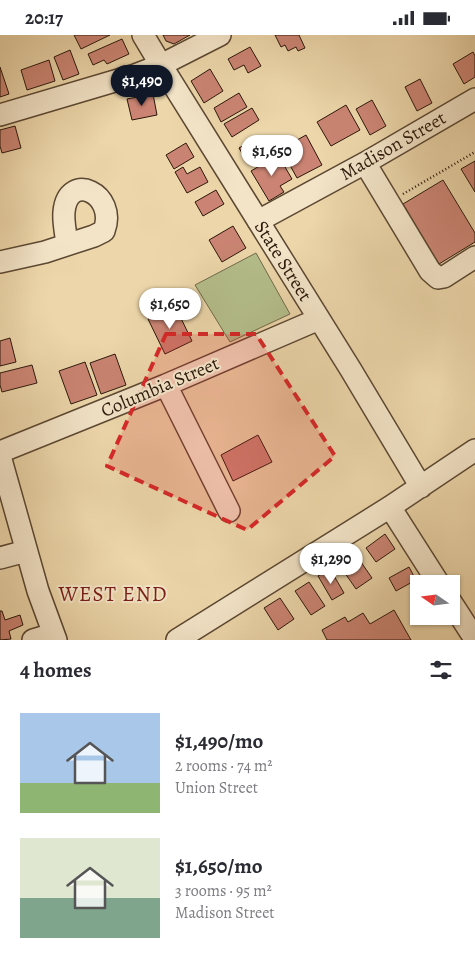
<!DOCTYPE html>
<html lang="en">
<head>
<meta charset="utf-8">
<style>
	body { margin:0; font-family:Alegreya,serif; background:#f2f2f3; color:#2b2b33; height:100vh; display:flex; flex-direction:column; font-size:19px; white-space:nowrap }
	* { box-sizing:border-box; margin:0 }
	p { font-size:16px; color:#7c7c81 }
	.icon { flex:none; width:28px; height:28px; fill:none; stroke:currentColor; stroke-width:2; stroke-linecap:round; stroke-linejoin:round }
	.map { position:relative; height:605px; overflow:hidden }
	.drawer { display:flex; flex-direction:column; background:#fff; flex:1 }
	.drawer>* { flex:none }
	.needle { width:32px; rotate:284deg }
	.controls { position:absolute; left:410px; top:540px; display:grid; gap:10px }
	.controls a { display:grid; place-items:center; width:50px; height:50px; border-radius:0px; background:#fff; box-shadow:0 1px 4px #0004; font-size:25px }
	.price { position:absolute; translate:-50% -42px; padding:0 11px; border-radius:18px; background:#fff; color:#222; font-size:16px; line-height:32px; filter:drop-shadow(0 1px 2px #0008) }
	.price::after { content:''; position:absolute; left:50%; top:30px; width:15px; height:11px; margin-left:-8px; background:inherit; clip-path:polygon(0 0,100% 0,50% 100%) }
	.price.current { background:#111827; color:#fff }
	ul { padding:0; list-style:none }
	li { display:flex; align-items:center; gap:15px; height:125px; padding:0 20px }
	li span { display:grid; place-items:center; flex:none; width:140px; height:100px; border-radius:0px; color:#555 }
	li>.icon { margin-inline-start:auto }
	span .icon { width:60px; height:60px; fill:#fffc; stroke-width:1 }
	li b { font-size:21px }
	h2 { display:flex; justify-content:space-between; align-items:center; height:60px; padding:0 20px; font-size:21px }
	.status { display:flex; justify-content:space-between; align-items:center; height:35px; padding:0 25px; background:#fff; direction:ltr }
	.status svg { height:14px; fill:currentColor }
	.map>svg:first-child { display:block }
	.green { fill:#b4be8b; stroke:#706a4a }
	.building { fill:#cb8473; stroke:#2b170a }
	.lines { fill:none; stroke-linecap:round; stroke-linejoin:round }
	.minor-casing { stroke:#5b4732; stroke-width:24 }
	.path { stroke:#2b170a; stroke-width:2.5; stroke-dasharray:1 2.5; stroke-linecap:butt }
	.minor { stroke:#f3e4c8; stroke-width:21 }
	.marked { fill:#d62828; fill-opacity:0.2; stroke:#d62828; stroke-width:4; stroke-dasharray:10 6; stroke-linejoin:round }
	.labels { text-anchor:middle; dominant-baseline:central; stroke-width:4; stroke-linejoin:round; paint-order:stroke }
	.street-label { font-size:19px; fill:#2b170a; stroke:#f3e4c8 }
	.quarter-label { font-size:21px; letter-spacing:1px; fill:#7a1f14; stroke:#f3e4c8 }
</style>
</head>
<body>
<div class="status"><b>20:17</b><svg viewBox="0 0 49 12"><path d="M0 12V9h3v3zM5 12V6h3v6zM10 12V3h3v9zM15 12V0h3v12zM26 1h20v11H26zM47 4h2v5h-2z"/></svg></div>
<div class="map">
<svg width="475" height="605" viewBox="0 0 475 605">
	<rect width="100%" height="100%" fill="#ecd6aa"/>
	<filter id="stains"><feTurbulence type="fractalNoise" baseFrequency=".004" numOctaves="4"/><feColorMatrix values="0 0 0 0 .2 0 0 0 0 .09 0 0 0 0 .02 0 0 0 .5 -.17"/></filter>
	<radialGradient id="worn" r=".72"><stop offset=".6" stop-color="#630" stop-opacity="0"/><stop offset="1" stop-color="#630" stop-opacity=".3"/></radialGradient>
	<path class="green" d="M256,218l34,61 -60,28 -35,-57z"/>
	<path class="building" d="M74,0h36l-29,14z
		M163,0h27l-16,9 -8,-3z
		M275,0h24l6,13 -7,3 -2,-4 -8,4 -3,-6 -4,2z
		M122,4l7,15 -22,10 -3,-4 -11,5 -5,-11z
		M250,12l11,19 -13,7 -4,-8 -10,5 -6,-11z
		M70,15l9,24 -16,6 -9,-23z
		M473,17l2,4v21l-11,7 -11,-20z
		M49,25l6,21 -28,9 -6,-20z
		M0,32l9,27 -9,3z
		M210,34l13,22 -19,12 -13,-22z
		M420,44l12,24 -15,8 -12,-24z
		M239,58l8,14 -26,15 -7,-14z
		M153,59l4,21 -25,5 -5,-21z
		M372,65l14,26 -16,9 -14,-26z
		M346,70l14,25 -29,16 -14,-24z
		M252,73l7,12 -27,17 -8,-13z
		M15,91l6,22 -19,5 -2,-7v-16z
		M306,100l16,30 -25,13 -16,-29z
		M260,101l7,12 -21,12 -7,-12z
		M186,108l8,14 -20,12 -8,-14z
		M278,120l14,24 -12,7 4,6 -15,9 -18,-30z
		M475,126v31l-14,-23z
		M183,132l4,7 13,-7 8,15 -21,11 -12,-21z
		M443,145l32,53v9l-36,22 -36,-60z
		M216,155l8,14 -21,12 -8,-14z
		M233,191l13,22 -24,14 -13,-22z
		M175,271l17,35 -27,13 -17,-35z
		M10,303l6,24 -16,4v-25z
		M115,319l11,31 -25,9 -11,-31z
		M85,327l12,33 -26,9 -12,-33z
		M32,330l5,18 -35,9 -2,-7v-12z
		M258,400l14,27 -39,19 -12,-26z
		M385,499l10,15 -19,13 -10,-14z
		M354,517l18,26 -16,11 -18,-26z
		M409,532l7,13 -20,11 -7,-13z
		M330,534l14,24 -12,7 -14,-24z
		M309,547l16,24 -14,9 -16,-24z
		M280,563l14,21 -16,11 -14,-22z
		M394,575l17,30h-84l-5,-10 23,-13 3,5 15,-9 7,11z
		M0,576h2l3,9 15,-5 3,10 -14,6 2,8 -11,1z"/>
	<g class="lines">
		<defs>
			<path id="minor" d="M143,0l18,30 190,305 70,117
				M0,80l135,-40 26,-10 59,-30
				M365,128l65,108 8,7 6,-1 31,-20
				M258,186l107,-58 110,-64
				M0,227l45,-10 49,-16 10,-5c14,-37 -36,-61 -40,-19 -1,10 2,22 3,32
				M166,350l63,126
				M0,417l166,-67 153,-66
				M0,421l38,135 18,49
				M390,472l49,77
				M0,523l26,-7
				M451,567l24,37
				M33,605l20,-6
				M177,605l213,-133 85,-57"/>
		</defs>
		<use href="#minor" class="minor-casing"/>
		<path class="path" d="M403,159l72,-42"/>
		<use href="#minor" class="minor"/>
	</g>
	<path class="marked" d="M166,299h90l79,122 -88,74 -140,-64z"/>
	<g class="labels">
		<g class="street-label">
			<text transform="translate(393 111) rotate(-30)">Madison Street</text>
			<text transform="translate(283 226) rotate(58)">State Street</text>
			<text transform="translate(160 352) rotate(-23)">Columbia Street</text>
		</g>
		<g class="quarter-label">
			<text x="113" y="559">WEST END</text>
		</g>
	</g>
	<rect width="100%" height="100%" filter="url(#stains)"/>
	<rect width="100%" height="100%" fill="url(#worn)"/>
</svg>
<div class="controls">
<a><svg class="needle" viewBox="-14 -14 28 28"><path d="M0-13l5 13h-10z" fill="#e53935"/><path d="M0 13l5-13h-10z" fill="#7c7c81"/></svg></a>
</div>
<b class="price current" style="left:142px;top:72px">$1,490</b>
<b class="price" style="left:272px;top:142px">$1,650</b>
<b class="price" style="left:170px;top:295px">$1,650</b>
<b class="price" style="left:331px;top:550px">$1,290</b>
</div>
<section class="drawer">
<h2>4 homes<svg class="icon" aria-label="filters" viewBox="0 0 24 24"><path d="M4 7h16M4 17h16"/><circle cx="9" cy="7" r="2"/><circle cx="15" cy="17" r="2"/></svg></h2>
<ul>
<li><span style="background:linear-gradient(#a9c7e8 70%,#8fb573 0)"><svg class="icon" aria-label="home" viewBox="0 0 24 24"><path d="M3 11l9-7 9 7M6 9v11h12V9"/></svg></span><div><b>$1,490/mo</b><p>2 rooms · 74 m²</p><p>Union Street</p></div></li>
<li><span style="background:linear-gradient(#dfe7d0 60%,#7fa58c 0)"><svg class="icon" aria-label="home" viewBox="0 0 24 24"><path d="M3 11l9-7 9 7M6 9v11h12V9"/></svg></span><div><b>$1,650/mo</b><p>3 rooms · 95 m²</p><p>Madison Street</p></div></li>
</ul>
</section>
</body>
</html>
